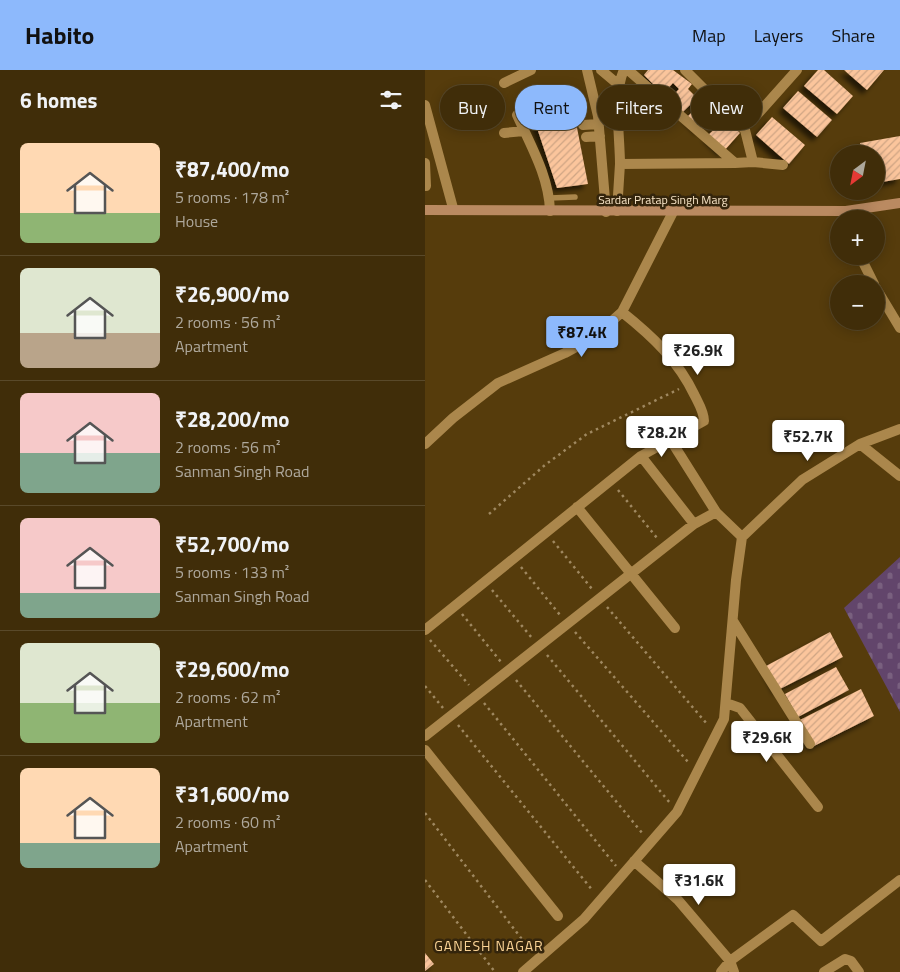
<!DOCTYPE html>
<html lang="en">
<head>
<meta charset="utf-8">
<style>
	body { margin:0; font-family:"Titillium Web",sans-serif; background:#473512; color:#f1f3f6; height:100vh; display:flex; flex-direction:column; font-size:19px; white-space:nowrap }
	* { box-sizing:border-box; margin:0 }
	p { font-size:16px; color:#aea89c }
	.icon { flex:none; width:28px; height:28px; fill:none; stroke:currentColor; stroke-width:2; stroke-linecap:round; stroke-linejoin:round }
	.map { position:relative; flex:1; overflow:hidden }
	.details { display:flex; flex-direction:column; background:#402d09; width:425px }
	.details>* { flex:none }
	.top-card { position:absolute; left:15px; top:15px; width:385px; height:45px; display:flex; gap:10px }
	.needle { width:32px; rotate:212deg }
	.controls { position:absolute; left:405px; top:75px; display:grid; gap:10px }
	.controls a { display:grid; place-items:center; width:55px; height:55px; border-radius:50%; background:#402d09; box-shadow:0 2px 12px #0003,0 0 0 1px #59492a; font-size:25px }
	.price { position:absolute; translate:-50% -42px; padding:0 11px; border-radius:5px; background:#fff; color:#222; font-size:16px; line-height:32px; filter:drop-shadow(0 1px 2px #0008) }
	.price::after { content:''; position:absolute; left:50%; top:30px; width:15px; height:11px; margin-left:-8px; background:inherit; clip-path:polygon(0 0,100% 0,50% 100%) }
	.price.selected { background:#8db9fc; color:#111 }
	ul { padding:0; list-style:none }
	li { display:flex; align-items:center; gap:15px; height:125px; padding:0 20px }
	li+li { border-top:1px solid #59492a }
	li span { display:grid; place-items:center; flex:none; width:140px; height:100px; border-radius:8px; color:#555 }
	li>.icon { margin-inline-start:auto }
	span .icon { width:60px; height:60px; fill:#fffc; stroke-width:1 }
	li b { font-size:21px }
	h2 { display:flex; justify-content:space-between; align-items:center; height:60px; padding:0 20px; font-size:21px }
	.tag { padding:0 18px; border-radius:22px; background:#402d09; box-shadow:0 2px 12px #0003,0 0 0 1px #59492a; font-size:18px; line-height:45px }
	.tag.selected { background:#8db9fc; color:#111 }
	header { display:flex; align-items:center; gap:30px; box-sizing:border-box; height:70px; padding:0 25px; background:#8db9fc; color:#111 }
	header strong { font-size:24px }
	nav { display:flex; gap:28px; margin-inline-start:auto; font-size:18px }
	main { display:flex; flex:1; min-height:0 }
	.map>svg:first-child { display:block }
	.cemetery { fill:url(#cemetery-stones) }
	.building { fill:url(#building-hatch); filter:url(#shadow) }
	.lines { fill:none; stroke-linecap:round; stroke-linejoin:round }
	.path { stroke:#9f8860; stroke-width:2.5; stroke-dasharray:2.5 4; stroke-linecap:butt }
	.service { stroke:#ab874c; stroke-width:5.5 }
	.minor { stroke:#ab874c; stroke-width:10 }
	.secondary { stroke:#ba8a61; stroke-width:10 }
	.labels { text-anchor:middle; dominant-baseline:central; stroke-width:5; stroke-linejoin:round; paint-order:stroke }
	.street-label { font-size:12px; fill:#f8e5c7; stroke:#34250c }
	.neighbourhood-label { font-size:14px; letter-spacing:1px; fill:#fad395; stroke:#34250c }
</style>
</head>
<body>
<header>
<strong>Habito</strong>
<nav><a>Map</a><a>Layers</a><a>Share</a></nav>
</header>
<main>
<section class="details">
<h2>6 homes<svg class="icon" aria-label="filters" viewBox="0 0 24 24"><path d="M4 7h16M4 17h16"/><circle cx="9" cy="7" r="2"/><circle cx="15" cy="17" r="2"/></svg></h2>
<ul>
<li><span style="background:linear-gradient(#ffd9b3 70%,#8fb573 0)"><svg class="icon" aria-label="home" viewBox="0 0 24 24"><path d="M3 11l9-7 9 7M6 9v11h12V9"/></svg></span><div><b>₹87,400/mo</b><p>5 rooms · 178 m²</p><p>House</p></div></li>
<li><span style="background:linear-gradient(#dfe7d0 65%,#b9a48a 0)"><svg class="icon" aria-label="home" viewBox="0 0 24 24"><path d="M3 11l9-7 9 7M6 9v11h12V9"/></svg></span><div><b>₹26,900/mo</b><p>2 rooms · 56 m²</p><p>Apartment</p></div></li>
<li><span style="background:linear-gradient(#f6c9c9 60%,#7fa58c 0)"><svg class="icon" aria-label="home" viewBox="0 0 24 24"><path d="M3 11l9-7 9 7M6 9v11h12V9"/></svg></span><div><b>₹28,200/mo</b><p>2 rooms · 56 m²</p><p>Sanman Singh Road</p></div></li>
<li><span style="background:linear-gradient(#f6c9c9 75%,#7fa58c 0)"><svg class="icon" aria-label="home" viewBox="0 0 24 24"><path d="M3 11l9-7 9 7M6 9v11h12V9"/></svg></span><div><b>₹52,700/mo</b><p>5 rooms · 133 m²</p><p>Sanman Singh Road</p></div></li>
<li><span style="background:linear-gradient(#dfe7d0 60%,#8fb573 0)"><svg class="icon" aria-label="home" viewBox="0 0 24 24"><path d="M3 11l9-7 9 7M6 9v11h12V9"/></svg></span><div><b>₹29,600/mo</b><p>2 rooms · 62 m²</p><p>Apartment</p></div></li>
<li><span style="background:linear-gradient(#ffd9b3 75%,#7fa58c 0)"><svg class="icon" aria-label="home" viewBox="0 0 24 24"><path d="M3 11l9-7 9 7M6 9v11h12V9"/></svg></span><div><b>₹31,600/mo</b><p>2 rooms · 60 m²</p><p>Apartment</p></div></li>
</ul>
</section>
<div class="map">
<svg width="475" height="902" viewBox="0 0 475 902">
	<defs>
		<pattern id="cemetery-stones" width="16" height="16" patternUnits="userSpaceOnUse" patternTransform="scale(1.25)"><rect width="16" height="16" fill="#62456b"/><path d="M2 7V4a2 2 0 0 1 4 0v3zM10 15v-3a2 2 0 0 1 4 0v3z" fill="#79607f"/></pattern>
		<pattern id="building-hatch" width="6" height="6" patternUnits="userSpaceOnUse" patternTransform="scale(1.25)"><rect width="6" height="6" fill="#fbc59c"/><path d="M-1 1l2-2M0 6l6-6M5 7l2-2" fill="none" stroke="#cfa584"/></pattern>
		<filter id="shadow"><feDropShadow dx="-4.5" dy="4.5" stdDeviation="2.5" flood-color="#0009"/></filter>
	</defs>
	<rect width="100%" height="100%" fill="#563c0c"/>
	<path class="cemetery" d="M475,487v155l-56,-104z"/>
	<path class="building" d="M223,0h25l19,14 -4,5 21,21 5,-4 26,27 -17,19 -16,-16 10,-9 -7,-7 -10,10 -13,-13 10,-10 -5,-4 -9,9 -14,-12 10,-11 -6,-6 -10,11 -19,-19z
		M393,0h6l29,26 -16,18 -33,-28z
		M419,0h40l-17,20z
		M373,21l34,29 -15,17 -34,-29z
		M146,27l17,87 -31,4 -30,-90z
		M347,47l33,28 -16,19 -33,-29z
		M475,66v43l-24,4v-29h-14l-2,-11z
		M405,562l13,25 -65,33 -12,-24z
		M411,597l13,23 -51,27 -13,-23z
		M436,619l13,27 -62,31 -14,-26z
		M0,883l9,11 -9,7z"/>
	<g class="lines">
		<path class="path" d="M193,420l39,48
			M64,444l56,-49 42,-31 92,-45
			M128,471l39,48
			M96,497l39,48
			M67,520l40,48
			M182,537l100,117
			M37,544l39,48
			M150,562l113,130
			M5,570l39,45
			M122,585l123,148
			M91,610l127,154
			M0,616l18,22
			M59,633l132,163
			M33,655l135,166
			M0,743l106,138
			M0,810l70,92"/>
		<path class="service" d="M125,128l25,-1"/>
		<path class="minor" d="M162,0l11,46 8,96
			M176,0l19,16
			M203,0l107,93 18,-1
			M260,0l60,60 8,32 30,3
			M79,13l27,-13
			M0,35l28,103
			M92,45c14,31 32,62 33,96
			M330,47l42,-47
			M158,55l16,-1
			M79,63l20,-2
			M161,67l14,-1
			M0,93l1,23
			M195,94c0,-26 -7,-72 4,-94
			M192,141l3,-47 115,-1
			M435,186l14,28
			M451,218l24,40
			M245,369l46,73 26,25
			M0,374l28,-26 45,-35 67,-30 29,-16 28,-25 51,-100
			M435,374l40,32
			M216,386l53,68
			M152,437l98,121
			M317,467l60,-57 58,-36 40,-15
			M308,551l77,123
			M0,560l216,-174 63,-35c0,-9 -5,-17 -9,-25 -17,-36 -43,-60 -73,-84
			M301,633l14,5 78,99
			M0,666l269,-212 22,-12
			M0,680l133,166
			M209,791l44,39 52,61 4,11
			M98,902l61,-53 93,-107 47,-93 12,-139 6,-43
			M296,902l9,-11 63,-46 28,26 79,-61
			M399,902l21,-13 6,2 8,11"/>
		<path class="secondary" d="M0,140l421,1 54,-8"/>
	</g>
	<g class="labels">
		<g class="street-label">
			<text x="238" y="129">Sardar Pratap Singh Marg</text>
		</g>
		<g class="neighbourhood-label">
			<text x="64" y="875">GANESH NAGAR</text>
		</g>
	</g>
</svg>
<div class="controls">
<a><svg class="needle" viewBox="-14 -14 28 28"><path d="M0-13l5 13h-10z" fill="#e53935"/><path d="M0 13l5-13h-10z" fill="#aea89c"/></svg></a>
<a>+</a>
<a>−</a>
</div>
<b class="price selected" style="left:157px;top:288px">₹87.4K</b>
<b class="price" style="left:273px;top:306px">₹26.9K</b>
<b class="price" style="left:237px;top:388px">₹28.2K</b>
<b class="price" style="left:383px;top:392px">₹52.7K</b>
<b class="price" style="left:342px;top:693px">₹29.6K</b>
<b class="price" style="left:274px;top:836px">₹31.6K</b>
<div class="top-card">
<a class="tag">Buy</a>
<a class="tag selected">Rent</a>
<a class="tag">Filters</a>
<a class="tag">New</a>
</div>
</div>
</main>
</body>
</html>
